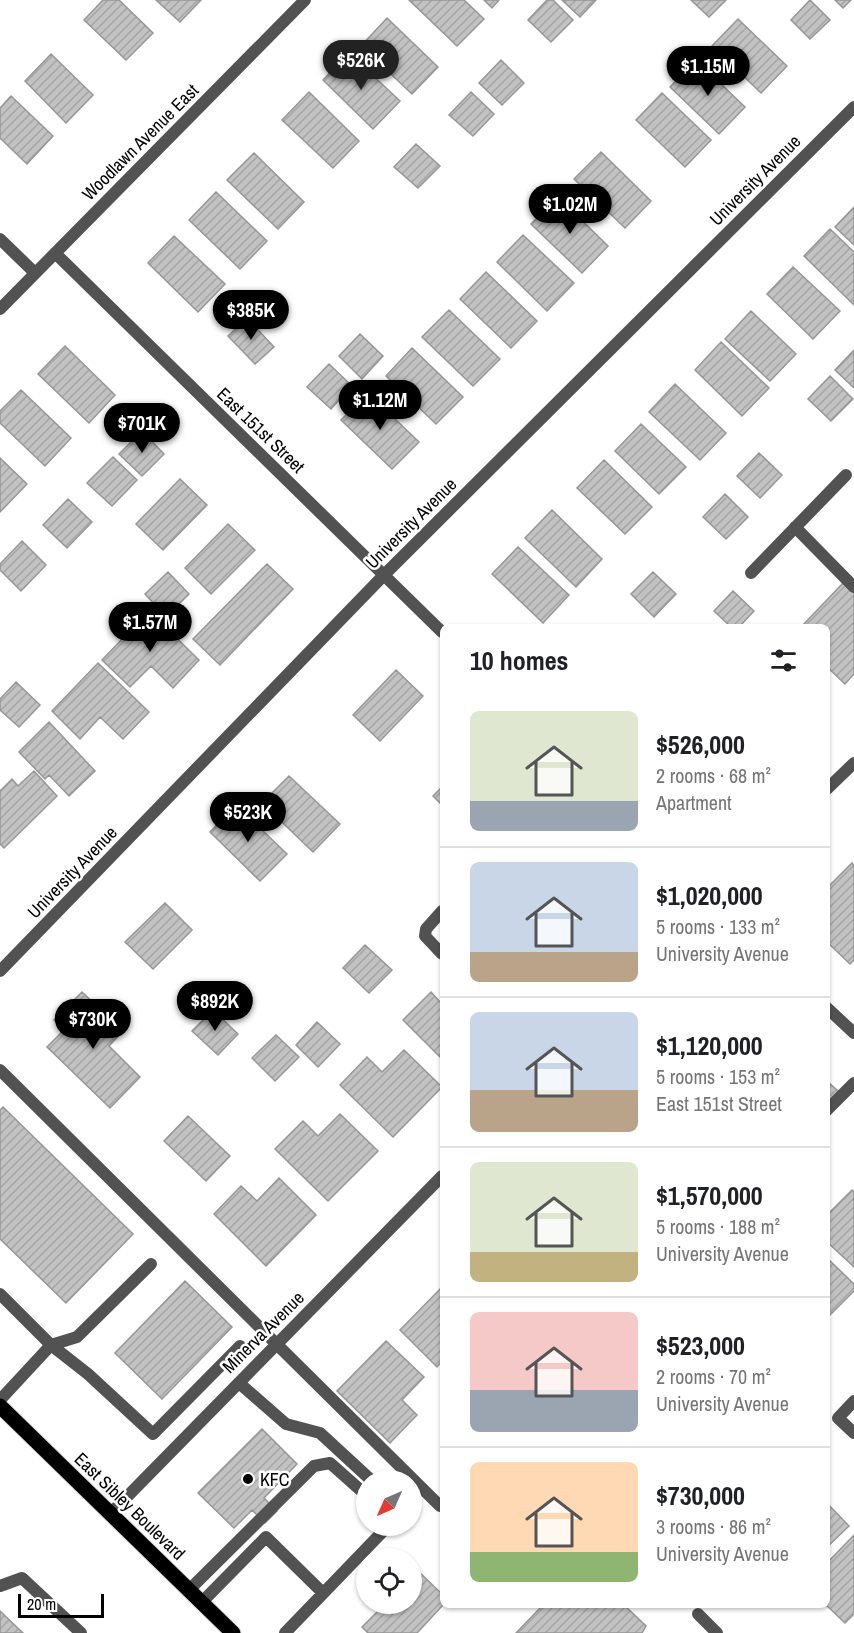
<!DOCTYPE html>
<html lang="en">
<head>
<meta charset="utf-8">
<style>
	body { margin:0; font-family:"Archivo Narrow",sans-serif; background:#f6f6f6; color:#202124; height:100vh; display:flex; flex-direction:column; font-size:22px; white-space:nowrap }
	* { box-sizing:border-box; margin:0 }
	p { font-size:20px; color:#757577 }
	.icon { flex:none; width:33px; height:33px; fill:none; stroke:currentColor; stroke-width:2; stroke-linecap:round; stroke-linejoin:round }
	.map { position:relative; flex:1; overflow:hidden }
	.details { position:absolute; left:440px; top:624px; width:390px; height:984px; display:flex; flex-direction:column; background:#fff; border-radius:9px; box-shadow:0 2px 4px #0004 }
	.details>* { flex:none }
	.needle { width:39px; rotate:225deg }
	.tools { position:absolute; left:356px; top:1470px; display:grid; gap:12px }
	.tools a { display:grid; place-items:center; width:66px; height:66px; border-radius:50%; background:#fff; box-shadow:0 2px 4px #0004; font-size:30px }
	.scale { position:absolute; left:18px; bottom:15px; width:86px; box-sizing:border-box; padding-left:6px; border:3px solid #000; border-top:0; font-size:16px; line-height:21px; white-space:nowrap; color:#000; -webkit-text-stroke:4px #fff; paint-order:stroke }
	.price { position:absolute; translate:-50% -51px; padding:0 14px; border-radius:21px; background:#000; color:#fff; font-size:20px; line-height:39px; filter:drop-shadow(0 2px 3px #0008) }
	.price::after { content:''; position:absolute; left:50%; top:36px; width:18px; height:14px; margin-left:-9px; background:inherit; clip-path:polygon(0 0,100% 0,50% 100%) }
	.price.current { background:#222; color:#fff }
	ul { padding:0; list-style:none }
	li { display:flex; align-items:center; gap:18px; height:150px; padding:0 30px }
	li+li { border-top:2px solid #e0e0e0 }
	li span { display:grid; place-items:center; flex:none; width:168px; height:120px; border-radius:9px; color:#555 }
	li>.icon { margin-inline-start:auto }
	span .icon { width:72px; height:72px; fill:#fffc; stroke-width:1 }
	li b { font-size:26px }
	h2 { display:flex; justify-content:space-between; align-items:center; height:72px; padding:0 30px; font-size:26px }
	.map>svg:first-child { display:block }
	.building { fill:url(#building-hatch); stroke:#969696; stroke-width:1.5 }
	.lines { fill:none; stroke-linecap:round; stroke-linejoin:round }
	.primary-casing { stroke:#dbdbdb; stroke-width:17 }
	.lane { stroke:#525252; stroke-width:12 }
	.street { stroke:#525252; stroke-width:12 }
	.primary { stroke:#000; stroke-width:15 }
	.poi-dot { fill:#000; stroke:#fff; stroke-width:2 }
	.labels { text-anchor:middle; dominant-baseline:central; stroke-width:5; stroke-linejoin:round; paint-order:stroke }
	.street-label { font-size:18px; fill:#000; stroke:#fff }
	.poi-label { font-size:18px; fill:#000; stroke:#fff; text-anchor:start }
</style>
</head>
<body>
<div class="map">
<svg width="854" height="1633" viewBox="0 0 854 1633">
	<defs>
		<pattern id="building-hatch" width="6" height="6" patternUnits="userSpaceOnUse" patternTransform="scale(1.5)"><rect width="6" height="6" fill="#c2c2c2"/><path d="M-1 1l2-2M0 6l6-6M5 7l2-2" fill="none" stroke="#a5a5a5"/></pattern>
	</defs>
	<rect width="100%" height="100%" fill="#fff"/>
	<path class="building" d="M103,0h16l34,33 -27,27 -42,-40z
		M156,0h45l-21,22z
		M409,0h55l20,19 -27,27z
		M484,0h15l-7,8z
		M547,0h6l20,20 -22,22 -23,-22z
		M562,0h34l-16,17z
		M691,0h35l-17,17z
		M810,0l20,20 -20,19 -19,-19z
		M835,0h16l-8,8z
		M387,18l51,49 -26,27 -51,-48z
		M738,19l49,47 -26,27 -49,-47z
		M349,53l51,48 -27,28 -50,-49z
		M51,54l42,41 -27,28 -41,-42z
		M501,60l23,23 -22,22 -23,-22z
		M696,60l49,47 -26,27 -49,-47z
		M309,92l50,49 -26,27 -51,-48z
		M471,92l23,22 -21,22 -24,-21z
		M662,93l49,47 -26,27 -49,-47z
		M11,96l42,40 -26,28 -27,-26v-30z
		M416,144l24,22 -22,22 -24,-21z
		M601,152l50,49 -26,27 -51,-49z
		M254,153l50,49 -26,27 -51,-49z
		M216,192l51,49 -27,28 -51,-49z
		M558,197l50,49 -26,27 -51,-49z
		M854,207v38l-19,-18z
		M830,229l24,23v53l-50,-49z
		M523,235l51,48 -27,28 -50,-49z
		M174,236l51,48 -27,28 -50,-49z
		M793,267l47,44 -27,28 -46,-45z
		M486,272l51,49 -26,27 -51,-49z
		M449,310l51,49 -27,27 -51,-49z
		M751,311l45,43 -26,27 -45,-42z
		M247,318l27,29 -19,17 -27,-28z
		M360,334l23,22 -21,23 -23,-23z
		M721,342l48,46 -27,28 -47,-46z
		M65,346l50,49 -26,28 -51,-49z
		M412,348l51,49 -27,27 -50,-48z
		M854,350v38l-19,-18z
		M329,364l23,22 -21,23 -24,-22z
		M830,376l23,23 -22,22 -23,-22z
		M675,384l51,49 -26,27 -51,-48z
		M21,390l50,48 -26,28 -45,-43v-12z
		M368,393l51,49 -27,27 -51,-49z
		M641,424l45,43 -27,27 -44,-43z
		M142,431l22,23 -22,22 -23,-22z
		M759,453l23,22 -22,23 -23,-22z
		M113,457l24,23 -25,26 -25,-23z
		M0,458l27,26 -27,28z
		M604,460l48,47 -27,27 -48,-46z
		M180,479l27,26 -44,45 -27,-26z
		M725,494l23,23 -22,22 -23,-22z
		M68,499l24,23 -25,26 -24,-23z
		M552,510l50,49 -26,28 -51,-49z
		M228,524l27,26 -44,44 -26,-26z
		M22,541l24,24 -25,26 -21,-21v-6z
		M518,547l51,48 -26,28 -51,-49z
		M267,564l26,25 -73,76 -27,-26z
		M168,572l21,22 -23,23 -21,-23z
		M653,572l23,22 -22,23 -23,-23z
		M844,582l10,9v83l-9,10 -19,-18v-39h-25z
		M733,591l21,20 -15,16h-8l-17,-16z
		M149,611l50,49 -26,28 -22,-22 -21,21 -28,-27z
		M98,663l51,49 -26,27 -23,-22 -20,22 -28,-28z
		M396,670l27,26 -43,45 -27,-26z
		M16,682l24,23 -21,22 -19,-17v-11z
		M49,722l46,49 -26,25 -20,-21 -4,4 -26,-27z
		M34,771l23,25 -53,52 -4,-4v-53l12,-12 6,7z
		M289,776l51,48 -27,28 -51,-49z
		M442,787v18l-9,-9z
		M236,805l51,49 -27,27 -50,-49z
		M852,863l2,3v94l-4,4 -24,-23v-52z
		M165,903l27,27 -39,39 -28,-27z
		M365,945l27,25 -23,23 -26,-25z
		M82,992l41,39 -14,15 31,31 -30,31 -63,-61 17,-17 -10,-10z
		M431,992l11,12v55l-39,-39z
		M213,1010l25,24 -20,21 -26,-24z
		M317,1022l23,22 -22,23 -22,-22z
		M276,1035l23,22 -24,24 -23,-23z
		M404,1050l38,37 -49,50 -53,-52 27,-28 15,15z
		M826,1080l13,12 -13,12z
		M3,1107l130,127 -67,69 -66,-64v-129z
		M340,1114l38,37 -50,50 -53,-52 28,-28 15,15z
		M188,1116l42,40 -24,25 -42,-40z
		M279,1178l37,37 -50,51 -52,-52 27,-28 16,15z
		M852,1190l2,2v75l-28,-26v-25z
		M826,1257l28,27v7l-28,28z
		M185,1281l47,46 -70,72 -47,-46z
		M442,1287v74l-5,6 -37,-37z
		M386,1341l38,36 -22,23 15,15 -27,28 -53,-52z
		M262,1429l35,35 -33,34 13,13 -12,12 -13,-13 -18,18 -36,-35z
		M826,1502l23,24 -23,22z
		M854,1535v79l-9,9 -19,-18v-41z
		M417,1570l25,24 1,11 -26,28h-49l-6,-6 23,-23h26v-28z
		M543,1605h81l22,21 -4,7h-126z
		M0,1611l23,22h-23z"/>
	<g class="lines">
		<defs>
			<path id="primary" d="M0,1406l233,227"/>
		</defs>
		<use href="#primary" class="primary-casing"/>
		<path class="lane" d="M795,527l59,60
			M751,573l95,-98
			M442,911l-16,18 -1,7 17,18
			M0,1070l440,436 2,-2
			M826,1111l28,-28
			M0,1294l51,51 37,29 65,60 87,-88
			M239,1383l47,41 34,9 51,47
			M0,1400l51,-55 26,-8 74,-73
			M0,1586l22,-8 59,55
			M189,1590l125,-124 16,-3 36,32
			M201,1603l65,-66 57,56
			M698,1614l19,19
			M285,1633l103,-107"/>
		<path class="street" d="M0,239l35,34
			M55,253l387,379
			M0,309l305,-309
			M826,790l28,-27
			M0,971l384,-396 470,-468
			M826,1007l28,26
			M854,1401l-16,17 16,15
			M110,1514l332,-338"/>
		<use href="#primary" class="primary"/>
	</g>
	<circle class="poi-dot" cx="248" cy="1479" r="6"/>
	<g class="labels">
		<g class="street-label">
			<text transform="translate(140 142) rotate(-45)">Woodlawn Avenue East</text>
			<text transform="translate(755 180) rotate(-45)">University Avenue</text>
			<text transform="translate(261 430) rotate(44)">East 151st Street</text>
			<text transform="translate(411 523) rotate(-45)">University Avenue</text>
			<text transform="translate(72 872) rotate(-46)">University Avenue</text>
			<text transform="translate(263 1332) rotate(-45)">Minerva Avenue</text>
			<text transform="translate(130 1506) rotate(44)">East Sibley Boulevard</text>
		</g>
		<g class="poi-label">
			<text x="260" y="1479">KFC</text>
		</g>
	</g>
</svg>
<div class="tools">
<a><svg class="needle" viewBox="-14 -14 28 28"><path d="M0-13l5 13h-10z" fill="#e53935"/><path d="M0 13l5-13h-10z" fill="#757577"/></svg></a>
<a><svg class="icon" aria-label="locate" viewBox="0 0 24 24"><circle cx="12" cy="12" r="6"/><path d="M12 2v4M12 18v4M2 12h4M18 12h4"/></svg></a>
</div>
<div class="scale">20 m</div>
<b class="price current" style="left:361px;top:91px">$526K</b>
<b class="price" style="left:708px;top:97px">$1.15M</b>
<b class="price" style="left:570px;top:235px">$1.02M</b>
<b class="price" style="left:251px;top:341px">$385K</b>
<b class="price" style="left:380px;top:431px">$1.12M</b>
<b class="price" style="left:142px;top:454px">$701K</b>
<b class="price" style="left:150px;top:653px">$1.57M</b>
<b class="price" style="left:248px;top:843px">$523K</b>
<b class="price" style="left:215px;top:1032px">$892K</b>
<b class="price" style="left:93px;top:1050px">$730K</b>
<section class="details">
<h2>10 homes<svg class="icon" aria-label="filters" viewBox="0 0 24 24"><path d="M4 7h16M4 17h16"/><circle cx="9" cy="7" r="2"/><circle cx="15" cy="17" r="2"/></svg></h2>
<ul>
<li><span style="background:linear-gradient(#dfe7d0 75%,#9aa5b1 0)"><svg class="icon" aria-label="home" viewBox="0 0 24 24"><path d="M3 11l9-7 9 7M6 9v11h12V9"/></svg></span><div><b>$526,000</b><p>2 rooms · 68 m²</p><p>Apartment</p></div></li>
<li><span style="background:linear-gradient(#c9d6e8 75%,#b9a48a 0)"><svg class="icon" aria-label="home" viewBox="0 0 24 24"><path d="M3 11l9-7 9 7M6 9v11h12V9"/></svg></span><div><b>$1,020,000</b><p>5 rooms · 133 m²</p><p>University Avenue</p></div></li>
<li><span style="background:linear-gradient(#c9d6e8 65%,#b9a48a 0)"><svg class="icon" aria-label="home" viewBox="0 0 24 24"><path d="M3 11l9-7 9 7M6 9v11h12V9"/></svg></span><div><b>$1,120,000</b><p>5 rooms · 153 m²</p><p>East 151st Street</p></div></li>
<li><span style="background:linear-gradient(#dfe7d0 75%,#c2b280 0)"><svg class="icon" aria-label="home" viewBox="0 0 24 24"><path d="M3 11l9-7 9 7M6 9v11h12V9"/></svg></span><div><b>$1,570,000</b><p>5 rooms · 188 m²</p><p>University Avenue</p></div></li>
<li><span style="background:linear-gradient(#f6c9c9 65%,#9aa5b1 0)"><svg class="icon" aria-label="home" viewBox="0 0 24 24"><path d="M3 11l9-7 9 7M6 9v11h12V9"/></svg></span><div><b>$523,000</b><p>2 rooms · 70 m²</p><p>University Avenue</p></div></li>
<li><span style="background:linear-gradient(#ffd9b3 75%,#8fb573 0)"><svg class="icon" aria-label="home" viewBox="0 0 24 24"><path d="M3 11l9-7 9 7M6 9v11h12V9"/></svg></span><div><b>$730,000</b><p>3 rooms · 86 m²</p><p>University Avenue</p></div></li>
</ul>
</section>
</div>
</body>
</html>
